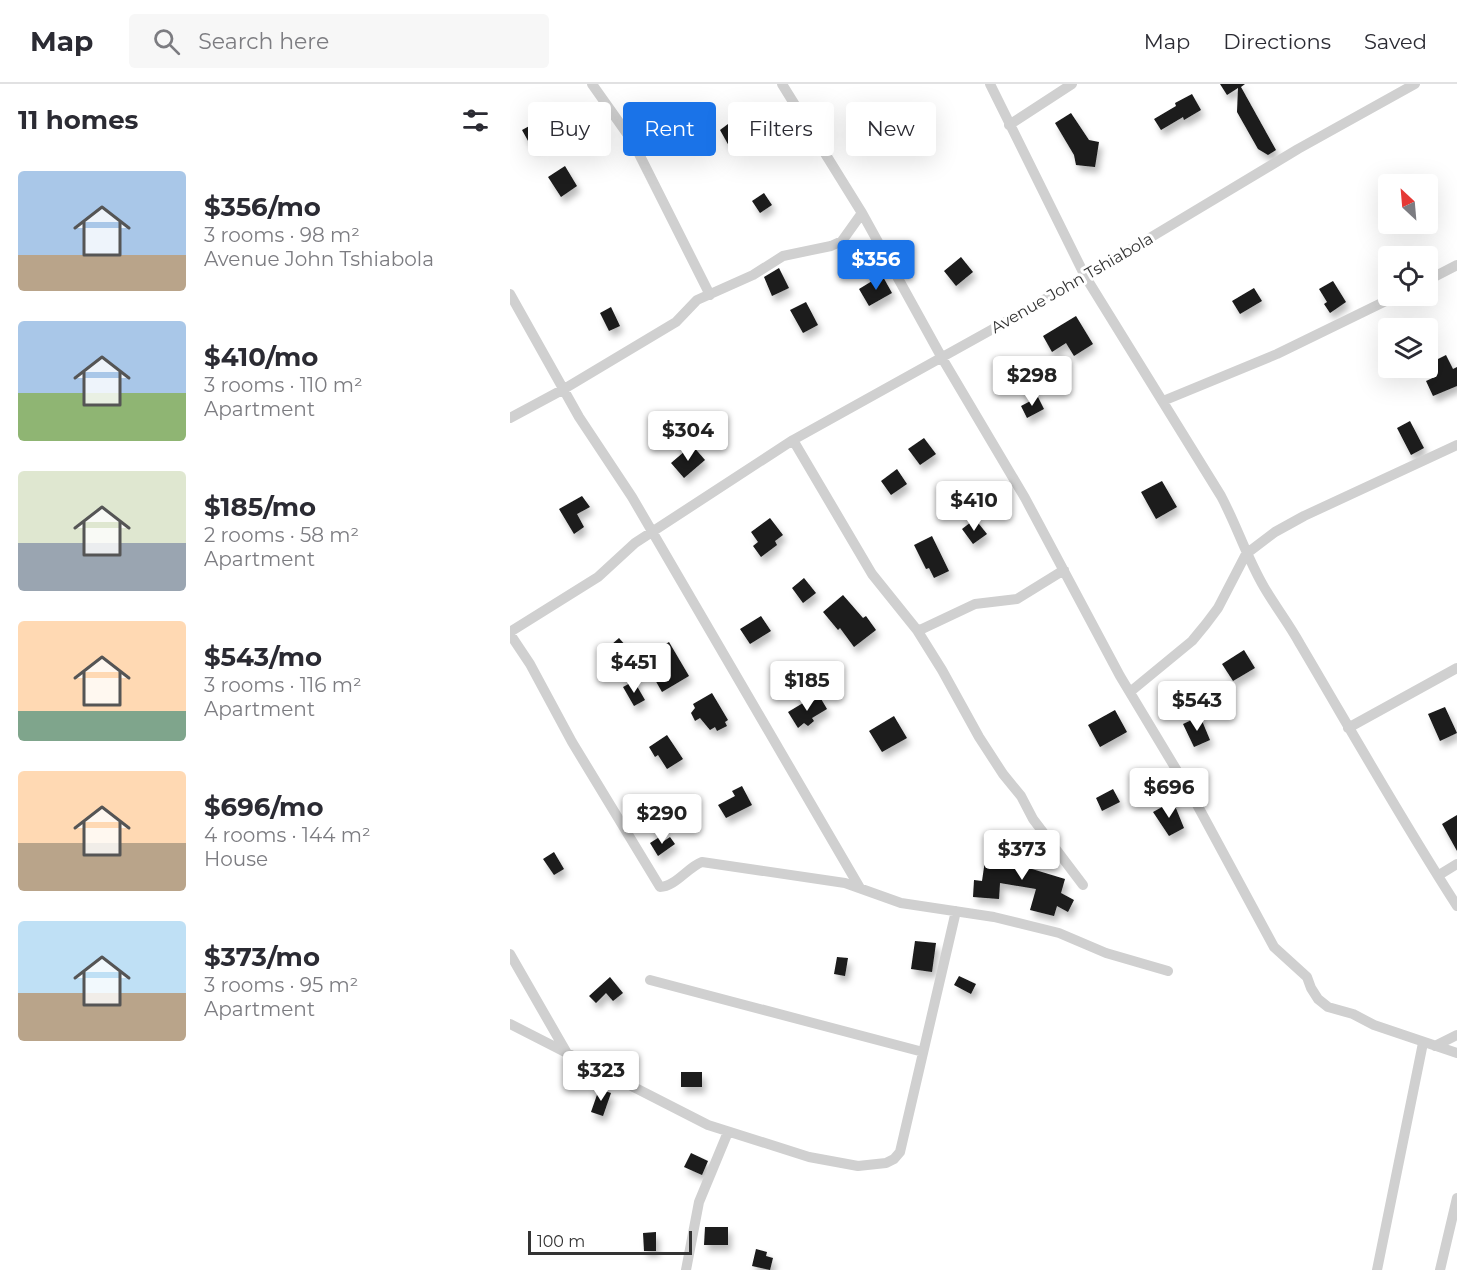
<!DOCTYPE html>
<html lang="en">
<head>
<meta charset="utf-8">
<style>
	body { margin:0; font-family:Montserrat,sans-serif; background:#f7f7f7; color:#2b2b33; height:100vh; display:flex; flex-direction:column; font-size:22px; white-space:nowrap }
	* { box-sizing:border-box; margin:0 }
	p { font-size:20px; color:#7c7c81 }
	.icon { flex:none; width:33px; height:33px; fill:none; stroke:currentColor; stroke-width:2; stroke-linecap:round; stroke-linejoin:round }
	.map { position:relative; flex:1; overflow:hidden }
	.panel { display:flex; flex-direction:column; background:#fff; width:510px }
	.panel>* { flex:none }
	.guide { position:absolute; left:18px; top:18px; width:570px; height:54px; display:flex; gap:12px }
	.needle { width:39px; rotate:334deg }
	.fabs { position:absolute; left:868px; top:90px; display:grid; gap:12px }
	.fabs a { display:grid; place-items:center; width:60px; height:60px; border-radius:6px; background:#fff; box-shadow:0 6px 24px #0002; font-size:30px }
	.scale { position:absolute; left:18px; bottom:15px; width:164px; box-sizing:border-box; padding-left:6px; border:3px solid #333; border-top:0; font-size:16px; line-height:21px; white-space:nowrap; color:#333; -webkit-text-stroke:4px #fff; paint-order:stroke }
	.price { position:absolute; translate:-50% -51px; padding:0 14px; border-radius:6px; background:#fff; color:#222; font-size:20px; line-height:39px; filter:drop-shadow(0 2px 3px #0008) }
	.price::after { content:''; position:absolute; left:50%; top:36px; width:18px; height:14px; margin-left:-9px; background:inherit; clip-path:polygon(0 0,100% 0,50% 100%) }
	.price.current { background:#1a73e8; color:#fff }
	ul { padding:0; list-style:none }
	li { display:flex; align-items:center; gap:18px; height:150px; padding:0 18px }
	li span { display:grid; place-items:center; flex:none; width:168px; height:120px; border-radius:6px; color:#555 }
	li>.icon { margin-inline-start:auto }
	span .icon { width:72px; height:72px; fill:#fffc; stroke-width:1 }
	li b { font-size:26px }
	h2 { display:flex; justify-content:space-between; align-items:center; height:72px; padding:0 18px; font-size:26px }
	.chip { padding:0 21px; border-radius:6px; background:#fff; box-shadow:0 6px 24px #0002; font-size:21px; line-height:54px }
	.chip.current { background:#1a73e8; color:#fff }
	header { display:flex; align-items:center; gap:36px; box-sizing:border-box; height:84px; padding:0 30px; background:#fff; border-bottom:2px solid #e1e1e2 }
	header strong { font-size:28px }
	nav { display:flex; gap:33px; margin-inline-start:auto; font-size:21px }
	.search { width:420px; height:54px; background:#f7f7f7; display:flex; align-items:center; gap:15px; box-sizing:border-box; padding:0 21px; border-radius:6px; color:#7c7c81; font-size:22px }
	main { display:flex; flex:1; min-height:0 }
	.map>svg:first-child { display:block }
	.building { fill:#1a1a1a; filter:url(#shadow) }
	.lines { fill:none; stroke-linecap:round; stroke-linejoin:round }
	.minor { stroke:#d0d0d0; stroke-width:10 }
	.labels { text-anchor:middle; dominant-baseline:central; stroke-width:6; stroke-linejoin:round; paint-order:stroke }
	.street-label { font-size:16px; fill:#333; stroke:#fff }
</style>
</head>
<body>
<header>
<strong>Map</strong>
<div class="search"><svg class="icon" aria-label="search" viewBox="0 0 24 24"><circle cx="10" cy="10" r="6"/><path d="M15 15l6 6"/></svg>Search here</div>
<nav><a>Map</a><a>Directions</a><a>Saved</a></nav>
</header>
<main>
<section class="panel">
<h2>11 homes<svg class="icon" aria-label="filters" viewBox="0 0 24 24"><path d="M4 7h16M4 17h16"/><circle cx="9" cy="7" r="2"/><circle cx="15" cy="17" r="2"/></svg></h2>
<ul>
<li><span style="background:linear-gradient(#a9c7e8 70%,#b9a48a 0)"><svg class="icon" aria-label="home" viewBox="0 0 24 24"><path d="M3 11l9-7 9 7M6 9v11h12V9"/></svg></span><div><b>$356/mo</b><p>3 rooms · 98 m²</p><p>Avenue John Tshiabola</p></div></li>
<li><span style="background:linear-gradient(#a9c7e8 60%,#8fb573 0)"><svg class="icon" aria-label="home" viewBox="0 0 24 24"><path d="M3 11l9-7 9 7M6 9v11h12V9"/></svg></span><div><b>$410/mo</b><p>3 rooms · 110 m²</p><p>Apartment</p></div></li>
<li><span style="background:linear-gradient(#dfe7d0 60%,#9aa5b1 0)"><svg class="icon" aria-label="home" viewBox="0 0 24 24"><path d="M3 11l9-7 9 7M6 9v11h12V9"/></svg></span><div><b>$185/mo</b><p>2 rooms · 58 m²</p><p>Apartment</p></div></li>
<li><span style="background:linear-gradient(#ffd9b3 75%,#7fa58c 0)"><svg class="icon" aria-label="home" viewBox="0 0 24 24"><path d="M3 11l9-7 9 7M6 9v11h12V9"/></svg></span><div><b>$543/mo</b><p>3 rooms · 116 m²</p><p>Apartment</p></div></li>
<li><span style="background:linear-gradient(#ffd9b3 60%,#b9a48a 0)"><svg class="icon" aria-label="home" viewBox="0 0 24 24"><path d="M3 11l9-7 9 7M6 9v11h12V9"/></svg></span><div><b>$696/mo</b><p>4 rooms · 144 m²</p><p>House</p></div></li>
<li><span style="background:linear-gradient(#bfe0f5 60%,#b9a48a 0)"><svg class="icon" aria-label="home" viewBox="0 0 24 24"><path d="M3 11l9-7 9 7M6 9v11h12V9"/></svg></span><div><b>$373/mo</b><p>3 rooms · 95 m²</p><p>Apartment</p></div></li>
</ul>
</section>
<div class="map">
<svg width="947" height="1186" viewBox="0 0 947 1186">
	<defs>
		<filter id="shadow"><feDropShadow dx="3.5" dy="6" stdDeviation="3" flood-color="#0004"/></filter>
	</defs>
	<rect width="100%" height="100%" fill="#fff"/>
	<path class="building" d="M710,0h25l-4,3 35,63 -8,5 -10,-6 -21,-37 1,-24 -11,7z
		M682,10l9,16 -17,10 -1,-3 -22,13 -7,-11 22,-13 -1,-3z
		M186,27l9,17 -7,4 -2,-4 -10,5 -7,-13z
		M405,27l8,14 -8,4 -2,-3 -11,6 -7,-11z
		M561,29l18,27 10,2 -4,25 -19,-2 -2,-10 -19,-32z
		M23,40l10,18 -11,6 -10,-18z
		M218,40l10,17 -9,5 -9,-16z
		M55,82l12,20 -16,11 -13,-20z
		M254,109l8,12 -12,8 -8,-12z
		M451,173l12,15 -17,14 -12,-15z
		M269,184l10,20 -17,8 -8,-19z
		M372,191l10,18 -23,13 -10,-17z
		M823,197l13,21 -16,11 -6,-9 3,-2 -8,-13z
		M744,204l8,13 -22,13 -8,-13z
		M296,218l12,23 -15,8 -13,-23z
		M101,223l9,19 -11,5 -9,-18z
		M566,232l17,28 -19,12 -8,-13 -14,9 -9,-16z
		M936,271l7,14 4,-2v19l-24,10 -7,-15 11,-5 -5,-8 4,-4 -2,-3z
		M528,313l6,12 -17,9 -6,-12z
		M900,337l14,27 -13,7 -14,-27z
		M414,354l12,16 -16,11 -12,-16z
		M182,361l13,15 -21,18 -13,-15z
		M387,385l10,15 -16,11 -10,-14z
		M652,397l15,26 -21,12 -15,-27z
		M72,412l8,11 -13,7 7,13 -10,7 -15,-25z
		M260,434l13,17 -8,6 2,4 -16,12 -8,-11 5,-4 -7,-10z
		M465,435l12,15 -14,10 -11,-15z
		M422,452l17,35 -15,7 -5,-10 -3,1 -12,-24z
		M294,494l12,15 -13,10 -11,-15z
		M333,511l20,23 3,-2 10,14 -22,17 -14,-19 -2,2 -15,-18z
		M251,532l10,15 -21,13 -10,-15z
		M109,554l7,8 -10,7 11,15 -7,5 -17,-26 6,-4 2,2z
		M159,558l20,34 -27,16 -8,-14 4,-2 -12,-20z
		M734,566l11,18 -22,13 -11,-17z
		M124,597l11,19 -11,6 -11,-19z
		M202,609l16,27 -3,2 2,4 -10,5 -2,-4 -5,3 -10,-12 -5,3 -4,-8 4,-5 -2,-4z
		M310,613l7,12 -15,9 2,3 -6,5 -4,-3 -6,5 -10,-16 15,-9 2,3z
		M935,623l12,26 -17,8 -12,-27z
		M605,626l12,22 -27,15 -12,-22z
		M384,632l13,22 -25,14 -13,-21z
		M690,632l10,24 -16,7 -11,-23z
		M157,651l16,24 -16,10 -9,-14 -3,2 -6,-10z
		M232,702l10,19 -26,13 -8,-13 17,-9 -3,-5z
		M603,705l7,13 -18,9 -6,-13z
		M663,717l11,27 -15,8 -16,-24z
		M947,731v36l-15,-27z
		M151,752l3,5 6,-4 5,7 -17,12 -8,-13z
		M522,752l5,1 -5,32 33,10 -4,14 13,7 -6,12 -11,-6 -3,10 -24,-6 6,-21 -36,-6 -1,16 -26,-2 1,-17 8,1 5,-34 16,1v10l22,4z
		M44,768l10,17 -10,6 -11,-16z
		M405,857l21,2 -4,29 -21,-3z
		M327,873l11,1 -3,18 -11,-2z
		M449,892l17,8 -5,10 -17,-9z
		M100,893l13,16 -10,8 -7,-8 -10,10 -7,-7z
		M171,988h21v15h-21z
		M89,1005l12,4 -8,23 -12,-4z
		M181,1069l17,8 -6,14 -18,-8z
		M195,1143h23v18h-24z
		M146,1148v19h-12l-1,-18z
		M246,1165l11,3 -1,4 7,2 -3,12 -18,-4z"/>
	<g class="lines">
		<path class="minor" d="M82,0l41,58 77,153
			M272,0l80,129 80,145 83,140 95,178 74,123 80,148 33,30 4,11 7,11 10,8 25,7 21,11 83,28
			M480,0l95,192 136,220c16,30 26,62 43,91 11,19 25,37 36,57 52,88 102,177 157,262
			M499,41l63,-41
			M918,196l29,-15
			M0,210l69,123 53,80 228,391
			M653,317l114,-47 119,-58
			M0,334l54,-29 112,-67 21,-22 56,-25 30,-19 48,-10 11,-5 20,-28
			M283,356l79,134 45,56 5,-1 53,-25 42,-5 47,-29
			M407,546l25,40 37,67 24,37 18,22 12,23 50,66
			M0,548l88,-55 37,-34 158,-103 216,-120 134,-78 155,-93 117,-65
			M0,550l20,30 42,78 88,145c15,0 28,-20 42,-25l143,21 56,20 93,14 65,16 47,20 62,18
			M620,608l62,-51 14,-17 12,-16 28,-54 29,-22 29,-16 153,-71
			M838,644l109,-60
			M929,791l18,-11
			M0,870l58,101
			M140,896l273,72
			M0,940l198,101 101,32 49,9 28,-3 8,-4 6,-7 56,-241
			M925,962l22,-11
			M176,1186l13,-68 29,-70
			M867,1186l46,-227
			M930,1186l17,-72"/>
	</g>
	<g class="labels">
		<g class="street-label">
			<text transform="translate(562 199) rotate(-30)">Avenue John Tshiabola</text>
		</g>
	</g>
</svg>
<div class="fabs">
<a><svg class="needle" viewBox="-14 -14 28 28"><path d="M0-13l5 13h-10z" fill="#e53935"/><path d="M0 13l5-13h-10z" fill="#7c7c81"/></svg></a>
<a><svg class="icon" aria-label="locate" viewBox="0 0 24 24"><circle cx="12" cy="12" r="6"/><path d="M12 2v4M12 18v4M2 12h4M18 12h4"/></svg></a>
<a><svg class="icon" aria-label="layers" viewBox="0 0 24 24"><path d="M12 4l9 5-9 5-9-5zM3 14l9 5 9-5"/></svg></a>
</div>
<div class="scale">100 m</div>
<b class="price current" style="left:366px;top:207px">$356</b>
<b class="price" style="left:522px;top:323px">$298</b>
<b class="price" style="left:178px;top:378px">$304</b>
<b class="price" style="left:464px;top:448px">$410</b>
<b class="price" style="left:124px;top:610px">$451</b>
<b class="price" style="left:297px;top:628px">$185</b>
<b class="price" style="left:687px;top:648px">$543</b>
<b class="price" style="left:659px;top:735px">$696</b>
<b class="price" style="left:152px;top:761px">$290</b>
<b class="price" style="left:512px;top:797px">$373</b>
<b class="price" style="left:91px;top:1018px">$323</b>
<div class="guide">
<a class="chip">Buy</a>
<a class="chip current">Rent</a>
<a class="chip">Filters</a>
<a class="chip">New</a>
</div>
</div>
</main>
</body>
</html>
